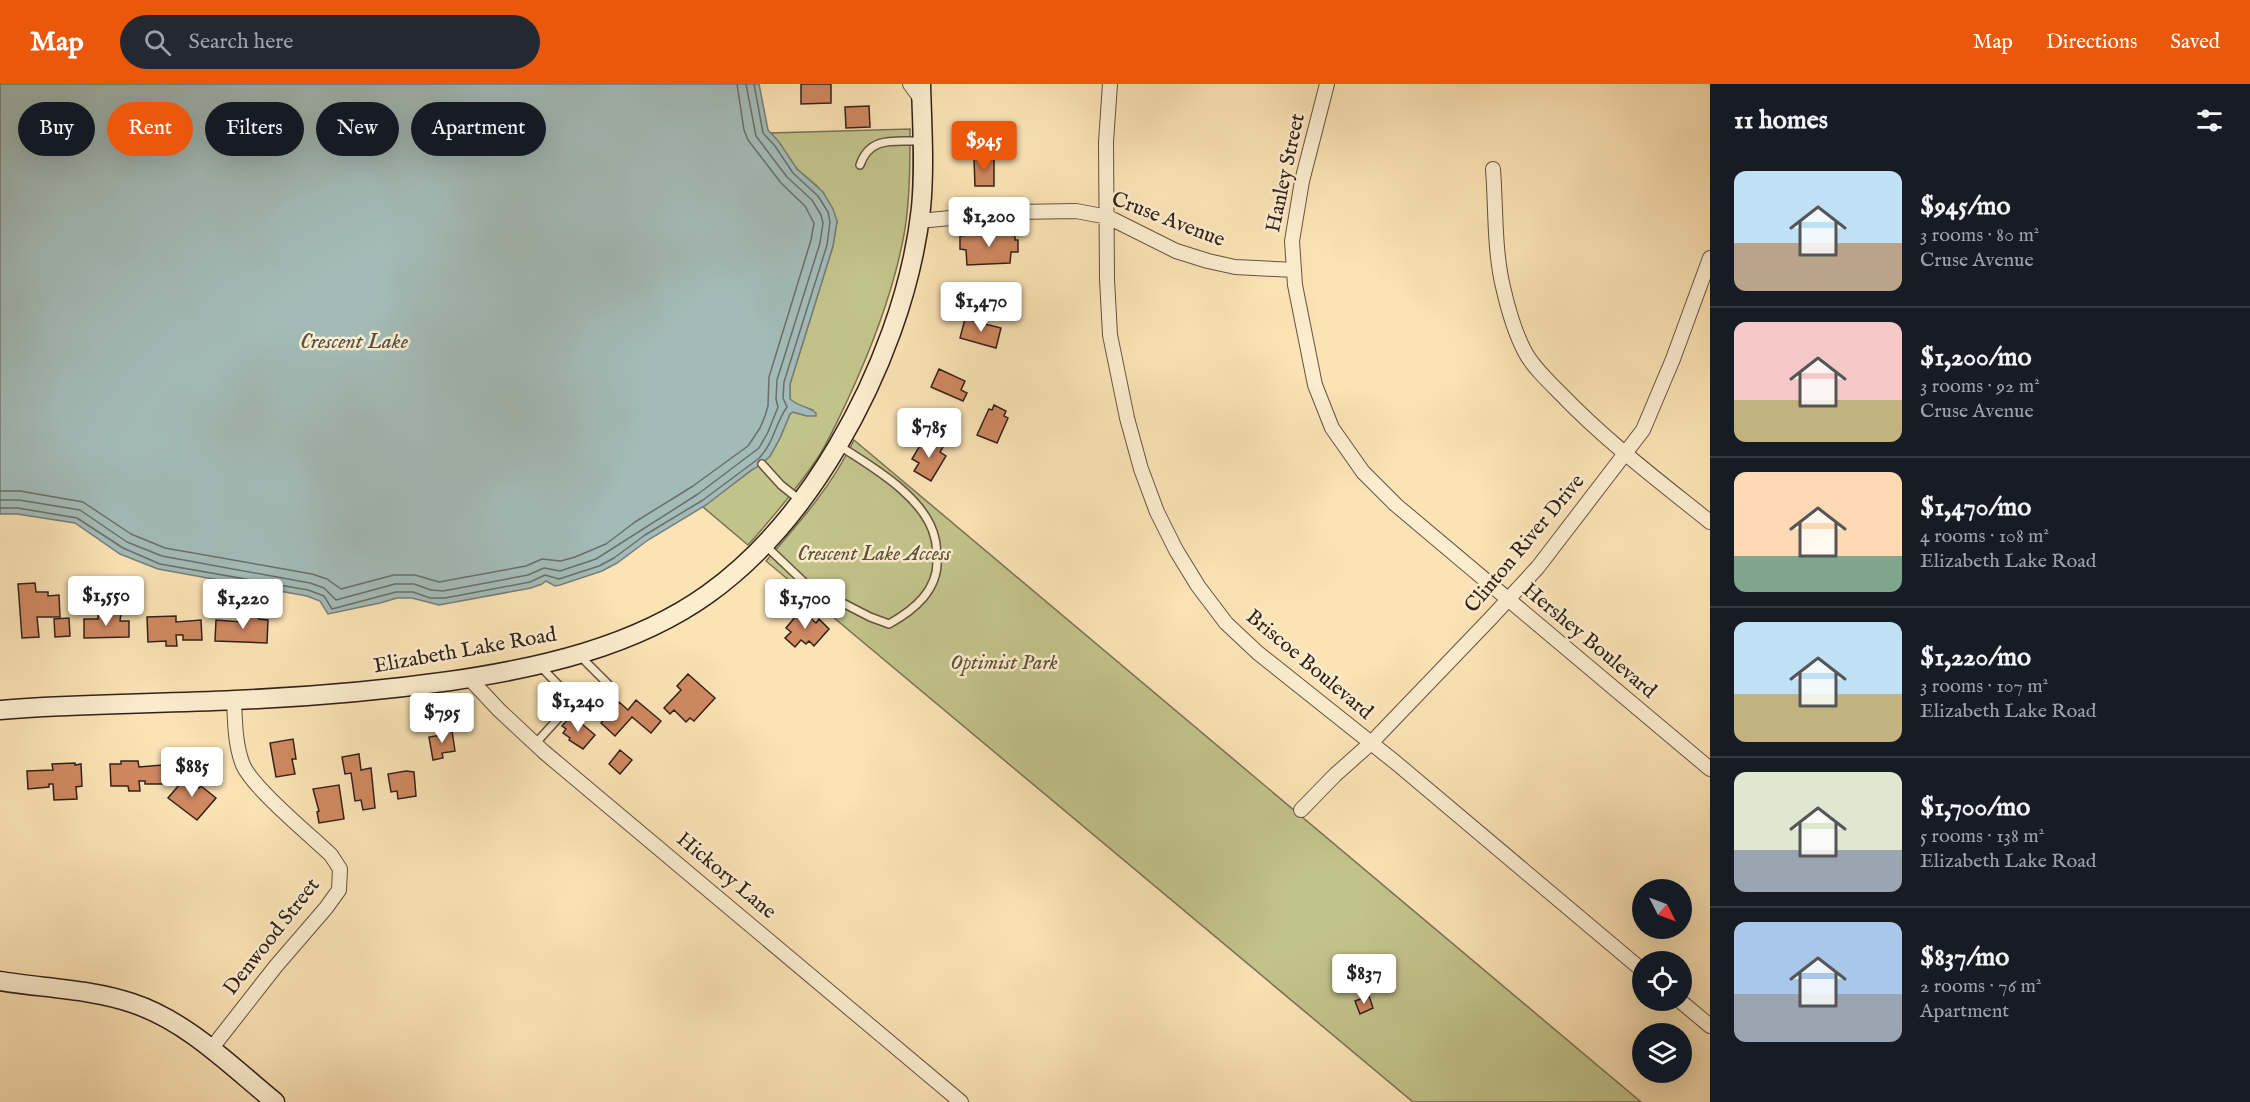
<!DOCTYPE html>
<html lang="en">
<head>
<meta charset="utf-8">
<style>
	body { margin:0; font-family:"IM FELL English",serif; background:#242831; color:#f1f3f6; height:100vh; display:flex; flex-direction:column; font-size:22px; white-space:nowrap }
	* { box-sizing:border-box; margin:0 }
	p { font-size:20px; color:#9ea1a6 }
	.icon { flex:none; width:33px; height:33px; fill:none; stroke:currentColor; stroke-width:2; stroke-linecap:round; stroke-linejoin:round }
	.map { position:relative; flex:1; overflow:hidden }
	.panel { display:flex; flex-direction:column; background:#171b24; width:540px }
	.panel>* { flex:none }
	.banner { position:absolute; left:18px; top:18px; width:570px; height:54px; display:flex; gap:12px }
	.needle { width:39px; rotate:132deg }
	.controls { position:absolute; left:1632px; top:795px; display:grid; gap:12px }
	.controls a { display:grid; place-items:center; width:60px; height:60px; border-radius:50%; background:#171b24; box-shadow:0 6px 24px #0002; font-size:30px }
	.price { position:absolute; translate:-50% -51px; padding:0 14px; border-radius:6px; background:#fff; color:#222; font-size:20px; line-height:39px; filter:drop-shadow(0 2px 3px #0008) }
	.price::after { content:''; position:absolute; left:50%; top:36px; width:18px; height:14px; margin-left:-9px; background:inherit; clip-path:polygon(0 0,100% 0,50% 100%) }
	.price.active { background:#ea580c; color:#fff }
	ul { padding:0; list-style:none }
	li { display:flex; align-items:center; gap:18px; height:150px; padding:0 24px }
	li+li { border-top:2px solid #363941 }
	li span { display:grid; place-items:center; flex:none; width:168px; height:120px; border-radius:12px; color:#555 }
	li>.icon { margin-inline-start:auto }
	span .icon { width:72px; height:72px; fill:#fffc; stroke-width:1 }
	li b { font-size:26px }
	h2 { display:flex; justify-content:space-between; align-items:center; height:72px; padding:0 24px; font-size:26px }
	.tag { padding:0 21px; border-radius:27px; background:#171b24; box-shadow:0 6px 24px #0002; font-size:21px; line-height:54px }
	.tag.active { background:#ea580c; color:#fff }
	header { display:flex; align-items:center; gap:36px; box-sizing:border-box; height:84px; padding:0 30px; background:#ea580c; color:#fff }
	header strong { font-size:28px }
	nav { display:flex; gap:33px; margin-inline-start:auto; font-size:21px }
	.search { width:420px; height:54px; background:#242831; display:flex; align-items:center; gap:15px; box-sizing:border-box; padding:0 21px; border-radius:33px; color:#9ea1a6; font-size:22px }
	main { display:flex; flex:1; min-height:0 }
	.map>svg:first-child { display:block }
	.green { fill:#c2c38b; stroke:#7a7252; stroke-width:1.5 }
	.water { fill:#a3bbb8; stroke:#767d78; stroke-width:1.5 }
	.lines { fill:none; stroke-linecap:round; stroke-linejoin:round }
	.shore { stroke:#6a6e68; stroke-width:1.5 }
	.building { fill:#d08961; stroke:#322119; stroke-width:1.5 }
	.lane-casing { stroke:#645240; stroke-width:10 }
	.street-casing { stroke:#645240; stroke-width:16 }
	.secondary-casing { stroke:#322119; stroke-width:21 }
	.lane { stroke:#fcedcf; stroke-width:7 }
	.street { stroke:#fcedcf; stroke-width:14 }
	.secondary { stroke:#fcedcf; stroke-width:18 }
	.labels { text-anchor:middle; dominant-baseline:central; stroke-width:5; stroke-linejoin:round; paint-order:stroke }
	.street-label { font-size:21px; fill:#322119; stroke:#fcedcf }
	.park-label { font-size:21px; font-style:italic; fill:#5d523b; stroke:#fcedcf }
	.water-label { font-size:22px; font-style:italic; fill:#544f49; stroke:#fcedcf }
</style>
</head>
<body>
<header>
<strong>Map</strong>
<div class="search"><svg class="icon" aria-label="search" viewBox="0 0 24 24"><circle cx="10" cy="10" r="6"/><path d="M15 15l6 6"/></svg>Search here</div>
<nav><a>Map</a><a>Directions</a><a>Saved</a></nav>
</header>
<main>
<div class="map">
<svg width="1710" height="1018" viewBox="0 0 1710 1018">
	<rect width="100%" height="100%" fill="#fbe3b5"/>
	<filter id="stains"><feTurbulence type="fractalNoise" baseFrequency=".00333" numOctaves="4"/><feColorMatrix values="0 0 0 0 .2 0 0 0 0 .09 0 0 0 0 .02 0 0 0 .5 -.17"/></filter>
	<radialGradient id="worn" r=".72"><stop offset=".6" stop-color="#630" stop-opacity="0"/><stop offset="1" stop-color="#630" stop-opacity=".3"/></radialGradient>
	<path class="green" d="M910,45c0,33 0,67 -5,100 -10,59 -32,116 -57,170 -9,19 -18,39 -29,57 -21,32 -46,61 -71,89l-45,-38 67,-51 10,-18 10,-24 3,-2 14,4 6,-6 -18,-6 -5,-5v-15l43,-138 4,-25 -20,-35 -20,-17 -26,-36z
		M854,356l787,662h-228l-647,-541c33,-38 66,-75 88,-121z"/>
	<path class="water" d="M0,0h759l9,46 11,12 18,27 26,23 10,17 4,12 -4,25 -43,138v15c7,7 18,7 26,14v3h-9l-14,-4 -3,2 -10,24 -10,18 -8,8 -12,7 -44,34 -58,35 -31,23 -15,8 -42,14 -5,1 -9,-5 -4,3 -11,4 -92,17 -27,-7h-15l-17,5 -52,11 -8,-13 -13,-5 -149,-27 -38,-15 -45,-31 -58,-9h-17z"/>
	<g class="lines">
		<path class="shore" d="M0,407h20l63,11 48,32 34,14 147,26 15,5 14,10 53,-14h21l24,7 87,-16 16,-7 19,2 14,-4 31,-13 29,-22 58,-36 55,-40 12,-18 5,-12 3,-10 1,-29 42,-137 3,-17 -9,-17 -24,-23 -33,-43 -4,-10 -7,-46
			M0,416h19l61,10 47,32 35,14 148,27 14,5 12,12 59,-16h19l17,6 12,1 85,-16 16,-7 16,3 36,-12 102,-65 61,-46 9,-16 10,-25 -2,-8 1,-19 43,-137 3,-20 -2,-8 -9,-15 -25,-23 -31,-41 -10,-52
			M0,424h18l59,10 46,30 37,16 148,26 16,6 8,13 64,-17h17l17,6h15l85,-16 15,-7 14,4 40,-13 15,-8 31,-23 58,-35 55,-41c16,-15 17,-36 29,-52l-4,-9 1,-16 43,-137 3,-23 -2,-10 -10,-16 -25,-23 -18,-27 -12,-13 -9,-49"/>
	</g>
	<path class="building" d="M801,0h30v19l-30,1z
		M869,22l1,21 -24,1 -1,-21z
		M994,74v28h-19l-1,-27z
		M980,150l35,1v5h3v12h-7l-1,11 -43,2 -1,-15 -6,-1v-13z
		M965,235l36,9 -5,20 -36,-10z
		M939,285l26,12 -4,9 6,3 -4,8 -32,-14z
		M994,321l12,6 -2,5 4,2 -11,25 -20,-8 12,-26 3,1z
		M931,355l12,8 -3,5 6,4 -15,25 -17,-10 5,-8 -7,-4 10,-17 6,3z
		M35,499l1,9h12v4l11,-1 1,22h-23l2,20 -17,1 -4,-54z
		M801,526l15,13 3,-4 10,10 -15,17 -5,-5 -3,3 -5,-4 -6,7 -10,-9 6,-6 -5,-4z
		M98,530h23l-1,7h9v16l-45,1v-19h14z
		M242,531l17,1v3l9,1 -1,23 -52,-2 1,-21 26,2z
		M176,532v6l25,-2 1,20h-19v-5h-7l1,11h-11v-5l-18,1 -1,-25z
		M69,534l1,18 -15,1 -1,-18z
		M688,590l27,24 -21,23 -4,-3 -4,4 -12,-12 -4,4 -6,-6 17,-18 -4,-4z
		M636,616l25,21 -10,12 -19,-16 -17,19 -14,-13 18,-21 9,8z
		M569,634l3,3 3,-3 20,17 -12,14 -14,-9 1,-2 -7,-5 3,-4 -4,-3z
		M448,645l4,2 3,20 -13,2 1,5 -10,2 -4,-23 13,-2 1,-5z
		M293,655l3,20h-4l3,15 -19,3 -6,-34z
		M620,666l12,10 -12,14 -11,-10z
		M359,670l2,16 10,-2 4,40 -12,2 -2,-10 -6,1 -4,-28 -6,1 -3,-17z
		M121,677h17l1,6 23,-2 1,19h-18v-3h-6l1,10h-11l-1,-5h-17l-1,-22h11z
		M75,679v2l6,-1 1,22 -6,1 1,12 -23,1 -1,-16h-4v3l-21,2 -1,-18 26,-1 -1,-6z
		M406,687l8,1 2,24 -18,3 -1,-8 -6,1 -3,-18z
		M186,693l13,11 2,-2 15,12 -19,22 -29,-22z
		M339,701l5,34 -25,4 -2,-11 2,-1 -6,-22z
		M1369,912l4,12 -13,6 -5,-13z"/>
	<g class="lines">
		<defs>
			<path id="lane" d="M860,81c10,-30 36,-23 62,-24
				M762,380l19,21 20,16
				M765,461l41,39 64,33 19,7c25,-14 50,-34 48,-66 -1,-6 0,-13 -2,-19 -8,-41 -64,-73 -97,-94
				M540,582l34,35
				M535,660l39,-43 8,6 14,-6 11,-9 1,-8 -29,-29"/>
			<path id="street" d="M910,0l11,15
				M1110,0l-4,58 1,137 3,56 17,83 14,51 16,43 19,38 22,36 28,37 32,30 137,109 247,208
				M1327,0l-25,97 -10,60 3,44 20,100 17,43 31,44 33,33 314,264
				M1493,85c3,39 1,80 10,118 5,22 12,46 22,65 8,15 24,30 36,42 45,47 98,87 149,128
				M919,137l95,-9 62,-1 32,6 68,34 32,10 27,6 59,3
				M469,594l30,32 45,42 417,350
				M1301,726l34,-35 36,-32 119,-124 48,-52 105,-137 30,-71 37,-101
				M1679,916l31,26
				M211,965l65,-83 50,-58 13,-18 1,-21 -9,-14c-21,-20 -78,-67 -88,-90 -8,-20 -8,-43 -9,-65"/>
			<path id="secondary" d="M0,626c78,-7 157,-6 235,-10 72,-3 144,-9 215,-19 89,-13 184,-34 258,-87 53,-38 96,-91 129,-147 42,-71 75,-156 84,-239 4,-41 1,-83 0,-124
				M0,897c42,7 91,8 132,22 55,18 99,63 143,99"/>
		</defs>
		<use href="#lane" class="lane-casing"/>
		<use href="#street" class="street-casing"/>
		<use href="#secondary" class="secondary-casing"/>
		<use href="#lane" class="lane"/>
		<use href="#street" class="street"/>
		<use href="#secondary" class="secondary"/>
	</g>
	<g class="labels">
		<g class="street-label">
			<text transform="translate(1286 89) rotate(-78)">Hanley Street</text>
			<text transform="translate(1168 136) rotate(21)">Cruse Avenue</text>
			<text transform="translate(1525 460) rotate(-50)">Clinton River Drive</text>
			<text transform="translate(1589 557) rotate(40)">Hershey Boulevard</text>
			<text transform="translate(465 567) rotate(-10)">Elizabeth Lake Road</text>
			<text transform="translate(1309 581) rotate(40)">Briscoe Boulevard</text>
			<text transform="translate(726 792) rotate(40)">Hickory Lane</text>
			<text transform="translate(272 853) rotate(-52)">Denwood Street</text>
		</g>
		<g class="park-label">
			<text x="874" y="470">Crescent Lake Access</text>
			<text x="1004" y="579">Optimist Park</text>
		</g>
		<g class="water-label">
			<text x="354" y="258">Crescent Lake</text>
		</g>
	</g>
	<rect width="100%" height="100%" filter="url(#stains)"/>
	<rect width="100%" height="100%" fill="url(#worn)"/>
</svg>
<div class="controls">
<a><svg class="needle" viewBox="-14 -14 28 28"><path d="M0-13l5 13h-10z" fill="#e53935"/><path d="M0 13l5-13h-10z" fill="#9ea1a6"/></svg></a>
<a><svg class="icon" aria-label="locate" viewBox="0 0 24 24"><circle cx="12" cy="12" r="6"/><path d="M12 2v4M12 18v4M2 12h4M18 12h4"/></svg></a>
<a><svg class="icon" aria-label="layers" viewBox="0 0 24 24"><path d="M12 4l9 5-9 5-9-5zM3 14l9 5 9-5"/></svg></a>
</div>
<b class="price active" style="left:984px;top:88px">$945</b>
<b class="price" style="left:989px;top:164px">$1,200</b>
<b class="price" style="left:981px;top:249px">$1,470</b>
<b class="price" style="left:929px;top:375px">$785</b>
<b class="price" style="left:106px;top:543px">$1,550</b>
<b class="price" style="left:243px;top:546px">$1,220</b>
<b class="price" style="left:805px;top:546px">$1,700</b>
<b class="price" style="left:578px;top:649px">$1,240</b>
<b class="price" style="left:442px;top:660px">$795</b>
<b class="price" style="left:192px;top:714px">$885</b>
<b class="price" style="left:1364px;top:921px">$837</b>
<div class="banner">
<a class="tag">Buy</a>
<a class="tag active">Rent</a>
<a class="tag">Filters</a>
<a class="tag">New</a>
<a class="tag">Apartment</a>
</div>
</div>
<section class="panel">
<h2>11 homes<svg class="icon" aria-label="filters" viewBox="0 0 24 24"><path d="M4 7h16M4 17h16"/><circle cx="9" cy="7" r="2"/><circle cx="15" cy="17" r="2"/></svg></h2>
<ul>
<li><span style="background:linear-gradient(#bfe0f5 60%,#b9a48a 0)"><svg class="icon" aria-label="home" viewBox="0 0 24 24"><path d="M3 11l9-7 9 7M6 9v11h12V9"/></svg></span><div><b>$945/mo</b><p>3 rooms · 80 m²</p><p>Cruse Avenue</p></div></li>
<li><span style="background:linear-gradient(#f6c9c9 65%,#c2b280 0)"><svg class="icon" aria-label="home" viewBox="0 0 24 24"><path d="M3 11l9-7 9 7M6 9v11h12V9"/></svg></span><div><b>$1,200/mo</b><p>3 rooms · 92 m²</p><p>Cruse Avenue</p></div></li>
<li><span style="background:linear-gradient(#ffd9b3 70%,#7fa58c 0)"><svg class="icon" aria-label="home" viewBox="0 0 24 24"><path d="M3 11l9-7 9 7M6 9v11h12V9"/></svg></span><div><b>$1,470/mo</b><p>4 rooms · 108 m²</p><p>Elizabeth Lake Road</p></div></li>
<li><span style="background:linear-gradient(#bfe0f5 60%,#c2b280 0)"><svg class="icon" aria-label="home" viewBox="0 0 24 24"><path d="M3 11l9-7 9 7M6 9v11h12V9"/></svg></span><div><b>$1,220/mo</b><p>3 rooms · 107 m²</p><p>Elizabeth Lake Road</p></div></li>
<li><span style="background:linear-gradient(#dfe7d0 65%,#9aa5b1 0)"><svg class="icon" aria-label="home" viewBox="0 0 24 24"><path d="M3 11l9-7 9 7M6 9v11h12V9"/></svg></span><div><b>$1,700/mo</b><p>5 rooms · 138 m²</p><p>Elizabeth Lake Road</p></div></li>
<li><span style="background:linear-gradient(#a9c7e8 60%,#9aa5b1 0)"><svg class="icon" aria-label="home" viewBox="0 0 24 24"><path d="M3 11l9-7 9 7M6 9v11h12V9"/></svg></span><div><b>$837/mo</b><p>2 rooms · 76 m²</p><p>Apartment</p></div></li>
</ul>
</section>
</main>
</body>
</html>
